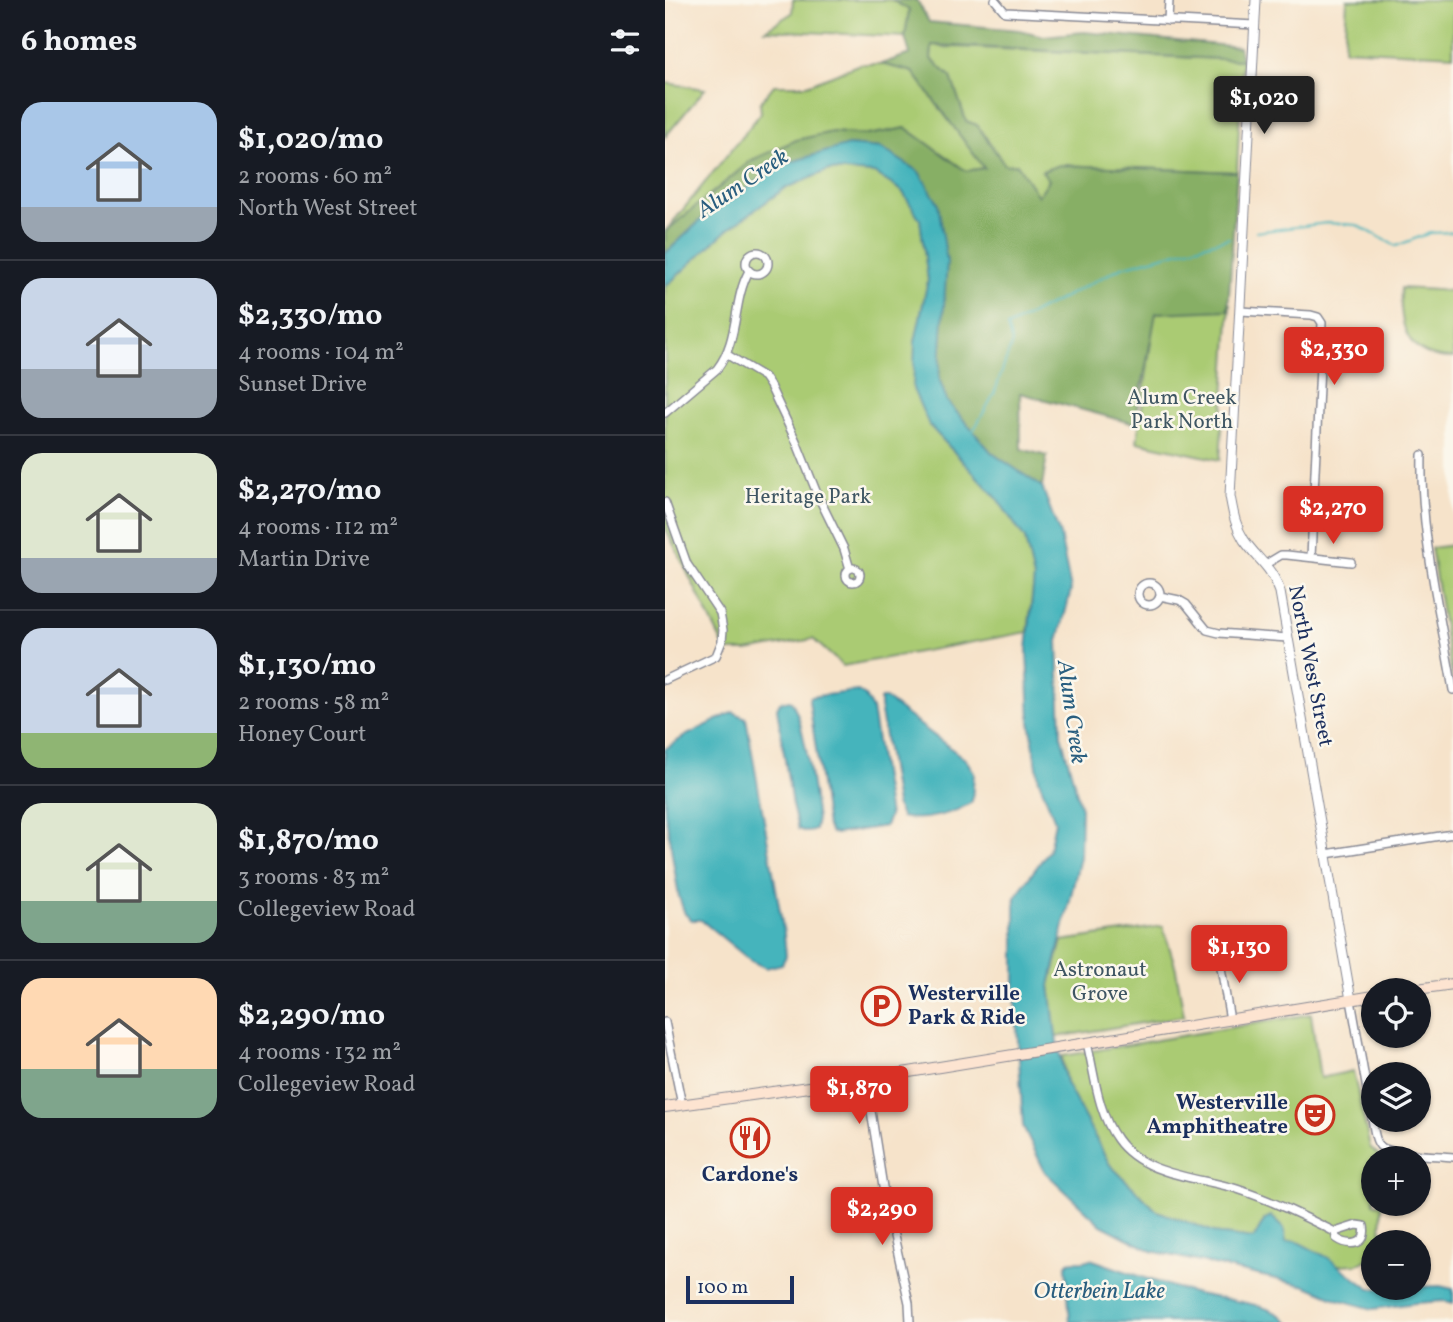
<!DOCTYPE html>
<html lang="en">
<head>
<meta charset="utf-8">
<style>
	body { margin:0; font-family:Vollkorn,serif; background:#20242c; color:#f1f3f6; height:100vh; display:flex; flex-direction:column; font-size:26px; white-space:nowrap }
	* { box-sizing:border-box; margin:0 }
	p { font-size:23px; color:#9ea1a6 }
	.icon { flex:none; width:38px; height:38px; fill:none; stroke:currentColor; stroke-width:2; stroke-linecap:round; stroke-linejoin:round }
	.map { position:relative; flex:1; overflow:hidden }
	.sheet { display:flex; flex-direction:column; background:#171b24; width:665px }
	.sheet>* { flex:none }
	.fabs { position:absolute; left:696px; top:978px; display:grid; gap:14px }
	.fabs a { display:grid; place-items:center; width:70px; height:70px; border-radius:50%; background:#171b24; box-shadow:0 2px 5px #0004; font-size:35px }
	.scale { position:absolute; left:21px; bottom:18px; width:108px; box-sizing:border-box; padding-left:7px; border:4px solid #1b2f5e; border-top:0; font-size:19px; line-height:24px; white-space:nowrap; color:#1b2f5e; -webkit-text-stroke:5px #fbf7ec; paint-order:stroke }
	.price { position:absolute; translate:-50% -60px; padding:0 16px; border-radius:7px; background:#d93025; color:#fff; font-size:23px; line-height:46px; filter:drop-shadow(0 2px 4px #0008) }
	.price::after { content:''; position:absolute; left:50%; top:42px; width:21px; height:16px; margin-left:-10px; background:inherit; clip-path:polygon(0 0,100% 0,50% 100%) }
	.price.on { background:#222; color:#fff }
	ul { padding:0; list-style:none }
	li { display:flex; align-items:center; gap:21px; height:175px; padding:0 21px }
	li+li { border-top:2px solid #363941 }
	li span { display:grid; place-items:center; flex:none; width:196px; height:140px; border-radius:21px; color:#555 }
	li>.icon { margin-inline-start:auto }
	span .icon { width:84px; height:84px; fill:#fffc; stroke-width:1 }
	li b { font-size:30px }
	h2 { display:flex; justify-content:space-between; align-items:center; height:84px; padding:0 21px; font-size:30px }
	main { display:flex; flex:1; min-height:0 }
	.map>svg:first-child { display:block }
	.green { fill:#aacb73; stroke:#627d68; stroke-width:2 }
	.forest { fill:#87af65; stroke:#516f62; stroke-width:2 }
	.water { fill:#44b4bc; stroke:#30728d; stroke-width:2 }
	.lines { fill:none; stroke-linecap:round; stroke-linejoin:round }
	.stream { stroke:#44b4bc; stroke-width:2 }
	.minor-casing { stroke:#888994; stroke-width:10 }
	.tertiary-casing { stroke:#888994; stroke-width:11 }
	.secondary-casing { stroke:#888994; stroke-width:12 }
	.minor { stroke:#fff; stroke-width:7 }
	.tertiary { stroke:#fff; stroke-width:9 }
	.secondary { stroke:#fde4d1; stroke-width:10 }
	.labels { text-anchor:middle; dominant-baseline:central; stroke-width:5; stroke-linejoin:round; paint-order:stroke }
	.park-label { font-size:21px; fill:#3f5663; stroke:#fbf7ec }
	.street-label { font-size:21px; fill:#1b2f5e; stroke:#fbf7ec }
	.poi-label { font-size:21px; font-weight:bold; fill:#1b2f5e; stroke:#fbf7ec; text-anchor:start }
	.water-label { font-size:23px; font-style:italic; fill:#295e7f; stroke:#fbf7ec }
</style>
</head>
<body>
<main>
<section class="sheet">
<h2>6 homes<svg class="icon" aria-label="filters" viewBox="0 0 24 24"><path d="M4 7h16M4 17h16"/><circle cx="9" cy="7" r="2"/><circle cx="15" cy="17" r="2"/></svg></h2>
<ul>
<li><span style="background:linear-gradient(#a9c7e8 75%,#9aa5b1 0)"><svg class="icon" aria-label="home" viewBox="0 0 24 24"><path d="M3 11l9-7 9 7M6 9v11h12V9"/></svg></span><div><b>$1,020/mo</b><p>2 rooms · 60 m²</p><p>North West Street</p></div></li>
<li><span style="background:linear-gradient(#c9d6e8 65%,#9aa5b1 0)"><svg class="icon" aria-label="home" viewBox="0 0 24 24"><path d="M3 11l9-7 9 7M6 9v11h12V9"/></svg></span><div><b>$2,330/mo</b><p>4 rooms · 104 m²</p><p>Sunset Drive</p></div></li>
<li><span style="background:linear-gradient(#dfe7d0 75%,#9aa5b1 0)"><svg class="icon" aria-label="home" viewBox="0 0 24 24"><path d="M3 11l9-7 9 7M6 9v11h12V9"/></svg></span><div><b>$2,270/mo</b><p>4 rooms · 112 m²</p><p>Martin Drive</p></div></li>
<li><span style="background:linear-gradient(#c9d6e8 75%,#8fb573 0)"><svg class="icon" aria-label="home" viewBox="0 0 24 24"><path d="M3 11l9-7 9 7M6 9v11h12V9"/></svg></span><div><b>$1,130/mo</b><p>2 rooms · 58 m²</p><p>Honey Court</p></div></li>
<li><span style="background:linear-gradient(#dfe7d0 70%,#7fa58c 0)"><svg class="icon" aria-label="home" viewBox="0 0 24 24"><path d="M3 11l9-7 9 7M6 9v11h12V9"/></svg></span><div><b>$1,870/mo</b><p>3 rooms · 83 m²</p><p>Collegeview Road</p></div></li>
<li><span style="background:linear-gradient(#ffd9b3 65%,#7fa58c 0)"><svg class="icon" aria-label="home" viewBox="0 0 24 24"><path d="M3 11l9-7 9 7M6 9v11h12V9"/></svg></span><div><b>$2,290/mo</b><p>4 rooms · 132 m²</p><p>Collegeview Road</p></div></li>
</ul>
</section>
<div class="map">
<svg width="788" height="1322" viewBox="0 0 788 1322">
	<rect width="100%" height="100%" fill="#fbf7ec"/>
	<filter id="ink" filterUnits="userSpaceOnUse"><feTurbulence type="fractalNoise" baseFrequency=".0143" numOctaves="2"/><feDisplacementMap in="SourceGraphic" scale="14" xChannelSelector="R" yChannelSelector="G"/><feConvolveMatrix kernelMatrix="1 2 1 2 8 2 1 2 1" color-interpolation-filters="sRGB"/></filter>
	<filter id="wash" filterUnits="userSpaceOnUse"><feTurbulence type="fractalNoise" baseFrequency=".00686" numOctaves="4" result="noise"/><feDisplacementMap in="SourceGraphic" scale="28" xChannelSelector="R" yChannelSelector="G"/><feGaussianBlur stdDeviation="1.57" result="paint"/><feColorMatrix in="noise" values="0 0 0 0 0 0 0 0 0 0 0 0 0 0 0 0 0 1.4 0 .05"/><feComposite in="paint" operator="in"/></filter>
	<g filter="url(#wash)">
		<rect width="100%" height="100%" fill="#f6e3ca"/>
		<path class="green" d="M128,0h99l17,10 -4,27 -140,-7 27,-17z
			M682,0h106v55l-109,-6z
			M267,44l13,4 10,-1 287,13 -5,112 -177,-7 -18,6 7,9 -11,17 -21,-33 -12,1 -28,-40 -11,-4 -15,-44 -20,-18z
			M195,64h21l32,8 71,96 -18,3 -60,-43 -38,7 -36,-3 -80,28 -87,72 96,-119 -1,-10 14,-18h33z
			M0,83l40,6 -40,48z
			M164,170l45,3 28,18 18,28 8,61 -13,62 14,83 67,72 29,42 9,39 -6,54 -185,34 -30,-27 -66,12h-21l-61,-124v-240l62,-57 57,-41z
			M736,288l52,3v67c-46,0 -54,-30 -52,-70z
			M565,304l-10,156 -83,-18 18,-129z
			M788,545v138l-22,-135z
			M498,926l13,43 8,47 -128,21 -6,-52 12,-44z
			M646,1014l9,64 33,-7 17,76 12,11h-8v46h8l-1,38h-7v14l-16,8 -58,3 -35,-48 -11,20 -32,-4 -65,-24 -47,-46 -44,-82 -4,-27z"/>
		<path class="forest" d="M227,0h25l12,22 90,8 25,6 40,-4 155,15 3,13 -310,-15 -1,14 20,18 15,44 11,4 28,40 12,-1 21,32 11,-16 -7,-9 18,-6 177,7 -9,138 -72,3 -21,111 -115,-31 1,56 26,7 -5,31 -50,-34 -45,-52 -8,-23 3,-46 -23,-160 -38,-24 -33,-3 -146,74 -37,35v-22l87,-72 44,-20 36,-8 36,3 38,-7 60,43 18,-3 -71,-96 -32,-8 29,-10 -5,-17 4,-27z"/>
		<path class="water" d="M183,145l33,3 38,24 19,31 9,59 -8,116 8,23 45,52 50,34 18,48 11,55 -13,51 3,94 20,73 -1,49 -30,128 6,52 10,46 44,82 47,46 65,24 32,4 11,-20 6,-3 13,12 2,14 10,-1 31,16 43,32 70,-3 13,3v14l-8,-2 -30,2 -42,6 -36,-10 -30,-13 -155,-35 -51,-26 -56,-53 -22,-46 -8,-136v-93l34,-47 6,-29 -16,-41 -9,-59 -3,-71 7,-72 -9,-39 -29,-42 -67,-72 -16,-36 2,-47 13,-62 -8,-61 -18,-28 -28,-18 -45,-3 -45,19 -57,41 -62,57v-33l37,-35 79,-54z
			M193,691l7,5 7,13 17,107 -4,10 -49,8 -5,-1 -4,-6 -18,-127 1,-3z
			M221,699l80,61 8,12 -2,30c-18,12 -49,20 -71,15l-5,-13 -16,-98v-7z
			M125,700c14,15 23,95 27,119l-2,10 -9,3 -8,-3 -6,-24 -15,-97 3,-6z
			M68,712l13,6 38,216 2,22 -4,8 -16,4 -15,-7 -50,-41h-9l-7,-6 -6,-17 -14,-86v-62l20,-13z
			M425,1259c34,12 68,24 103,34 28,7 75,8 96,29h-219l-4,-56 3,-4c8,-3 13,2 21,-3z"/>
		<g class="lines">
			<path class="stream" d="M591,232l71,-9 30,2 39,21 34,-13 23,-1
				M307,433l22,-39 18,-51 -5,-16 115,-60 107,-29"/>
		</g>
	</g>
	<g filter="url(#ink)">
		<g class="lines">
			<defs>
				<path id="minor" d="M330,0l10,12 250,13
					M503,21l1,-21
					M81 263a11 11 0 1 1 22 0a11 11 0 1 1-22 0Z
					M575,311l71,4 7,2 4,6 -11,234
					M61,354l38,23 6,9 26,55 22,55 26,53 6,20
					M0,413l52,-44c23,-30 15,-67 32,-98
					M757,455c-2,79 18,157 31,235
					M0,502l22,62 33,49 3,17 -1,11 -6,15 -51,24
					M601,564l15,-9h6l64,7
					M181 575a7 7 0 1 1 14 0a7 7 0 1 1-14 0Z
					M473 594a11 11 0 1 1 22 0a11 11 0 1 1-22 0Z
					M495,596l19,4 7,4 21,26 12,3 69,5
					M661,854l127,-20
					M554,956l11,64
					M686,1000l23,130c1,6 2,12 6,16 11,10 57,9 73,11
					M0,1022l17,83
					M422,1043c8,32 10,68 30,96 26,37 81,38 120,50 34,11 66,27 98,43l1,6c13,9 32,8 28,-12l-7,-1 -22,7
					M201,1079l17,108 26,116 1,19"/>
				<path id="tertiary" d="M591,0l-26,496c3,16 5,30 14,44 14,20 28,27 36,52l71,408"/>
				<path id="secondary" d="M745,990l43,-6
					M0,1107l201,-28 508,-83"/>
			</defs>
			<use href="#minor" class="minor-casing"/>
			<use href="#tertiary" class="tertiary-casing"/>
			<use href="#secondary" class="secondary-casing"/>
			<use href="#minor" class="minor"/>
			<use href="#tertiary" class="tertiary"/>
			<use href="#secondary" class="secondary"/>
		</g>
	</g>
	<defs>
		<symbol id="parking-ring" viewBox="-11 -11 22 22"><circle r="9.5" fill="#fbf7ec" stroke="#c8321e" stroke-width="1.5"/><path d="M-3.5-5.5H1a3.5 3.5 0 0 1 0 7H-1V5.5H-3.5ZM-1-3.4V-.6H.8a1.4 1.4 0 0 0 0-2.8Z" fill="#c8321e"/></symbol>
		<symbol id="theatre-ring" viewBox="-11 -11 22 22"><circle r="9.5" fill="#fbf7ec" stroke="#c8321e" stroke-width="1.5"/><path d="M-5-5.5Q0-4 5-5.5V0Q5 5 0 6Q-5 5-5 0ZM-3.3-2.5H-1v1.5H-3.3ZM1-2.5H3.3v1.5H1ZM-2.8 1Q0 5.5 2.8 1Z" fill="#c8321e"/></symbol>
		<symbol id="restaurant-ring" viewBox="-11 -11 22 22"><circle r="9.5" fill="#fbf7ec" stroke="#c8321e" stroke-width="1.5"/><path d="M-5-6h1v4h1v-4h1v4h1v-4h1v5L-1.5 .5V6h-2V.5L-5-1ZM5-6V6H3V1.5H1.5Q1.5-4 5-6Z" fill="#c8321e"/></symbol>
	</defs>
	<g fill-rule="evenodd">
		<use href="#parking-ring" x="194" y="984" width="44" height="44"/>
		<use href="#theatre-ring" x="628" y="1093" width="44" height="44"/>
		<use href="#restaurant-ring" x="63" y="1116" width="44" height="44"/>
	</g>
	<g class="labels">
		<g class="park-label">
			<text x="517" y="398">Alum Creek<tspan x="517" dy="24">Park North</tspan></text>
			<text x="143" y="497">Heritage Park</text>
			<text x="435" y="970">Astronaut<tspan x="435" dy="24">Grove</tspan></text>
		</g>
		<g class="street-label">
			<text transform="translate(645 666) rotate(79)">North West Street</text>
		</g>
		<g class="poi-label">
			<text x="243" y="994">Westerville<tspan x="243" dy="24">Park &amp; Ride</tspan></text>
			<text x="623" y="1103" text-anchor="end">Westerville<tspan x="623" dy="24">Amphitheatre</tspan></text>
			<text x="85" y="1175" text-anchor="middle">Cardone's</text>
		</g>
		<g class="water-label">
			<text transform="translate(78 184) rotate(-34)">Alum Creek</text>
			<text transform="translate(406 712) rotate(82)">Alum Creek</text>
			<text x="434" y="1292">Otterbein Lake</text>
		</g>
	</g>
</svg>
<div class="fabs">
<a><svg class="icon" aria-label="locate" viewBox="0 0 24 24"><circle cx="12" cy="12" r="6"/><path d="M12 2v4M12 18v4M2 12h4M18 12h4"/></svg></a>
<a><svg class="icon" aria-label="layers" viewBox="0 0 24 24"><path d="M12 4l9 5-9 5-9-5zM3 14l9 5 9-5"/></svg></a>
<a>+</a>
<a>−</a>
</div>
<div class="scale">100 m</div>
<b class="price on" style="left:599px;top:136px">$1,020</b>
<b class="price" style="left:669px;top:387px">$2,330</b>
<b class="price" style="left:668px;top:546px">$2,270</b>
<b class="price" style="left:574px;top:985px">$1,130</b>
<b class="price" style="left:194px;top:1126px">$1,870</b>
<b class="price" style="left:217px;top:1247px">$2,290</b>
</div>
</main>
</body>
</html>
